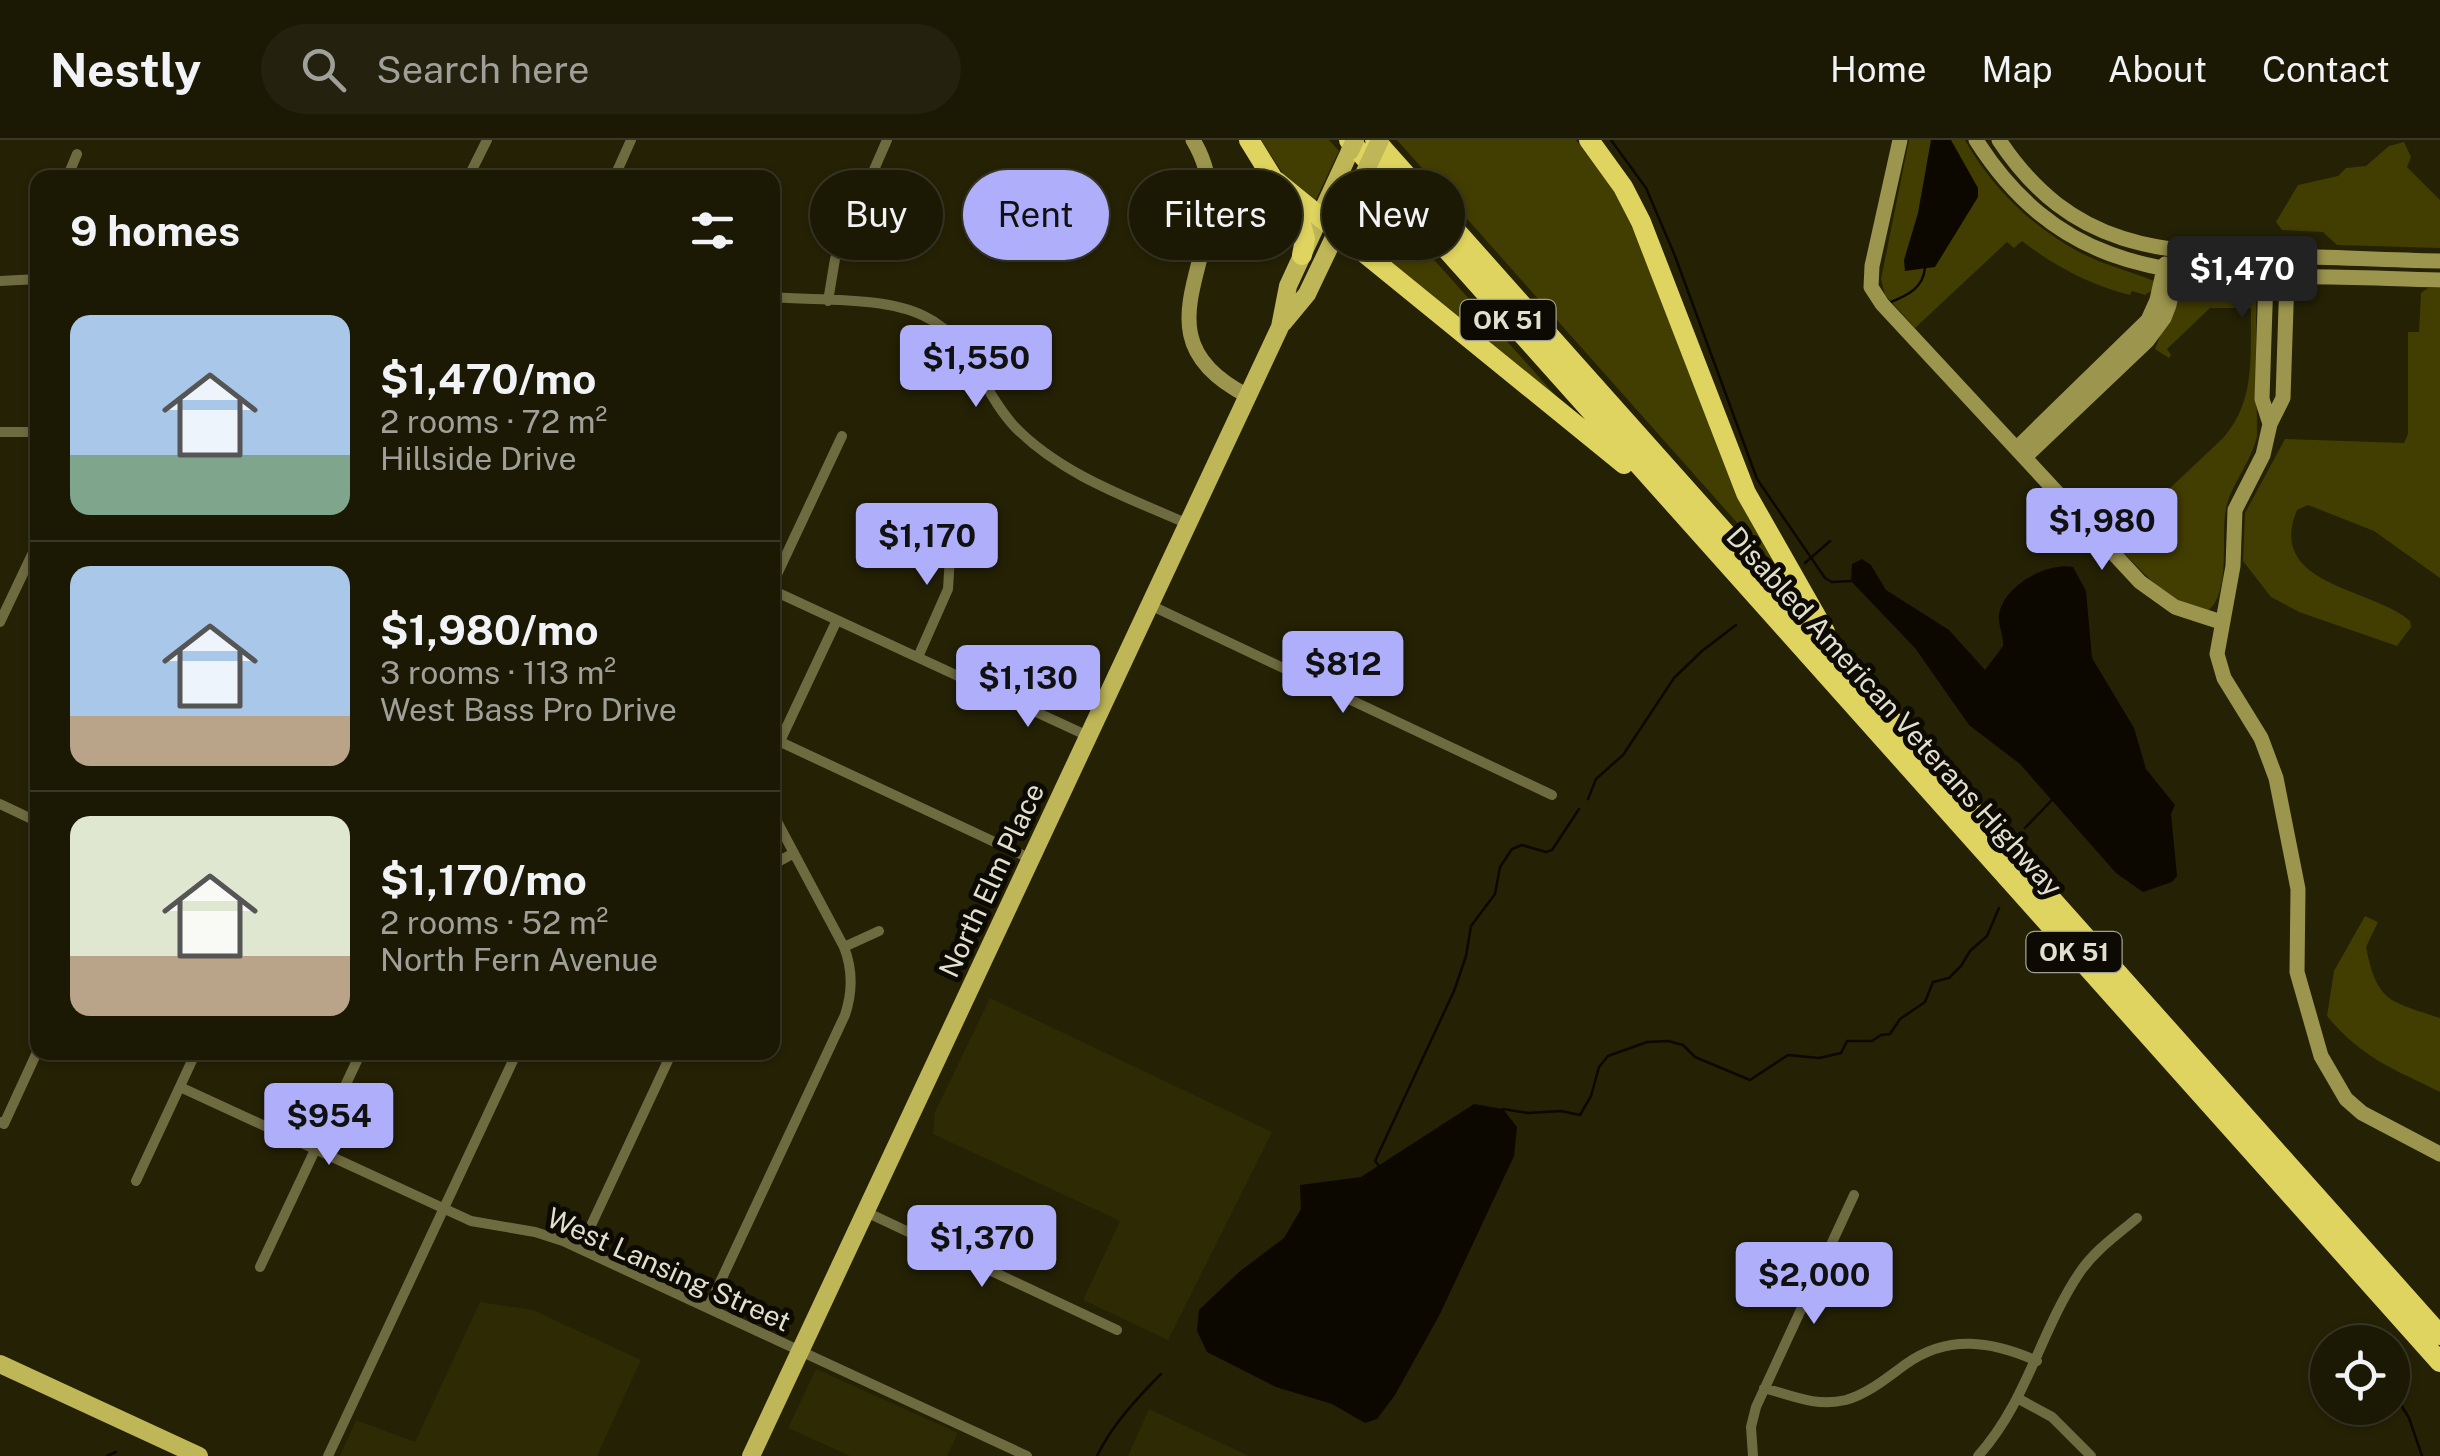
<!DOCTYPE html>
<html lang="en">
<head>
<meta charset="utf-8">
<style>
	body { margin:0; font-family:"Public Sans",sans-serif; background:#24220e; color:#f1f3f6; height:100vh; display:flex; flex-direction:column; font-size:38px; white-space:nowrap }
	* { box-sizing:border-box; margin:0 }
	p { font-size:32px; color:#a0a09a }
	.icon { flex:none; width:55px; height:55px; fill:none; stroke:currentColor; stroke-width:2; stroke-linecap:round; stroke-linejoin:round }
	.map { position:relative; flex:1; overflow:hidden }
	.panel { position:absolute; left:30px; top:30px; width:750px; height:890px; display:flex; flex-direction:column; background:#1b1904; border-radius:20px; box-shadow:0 2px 8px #0004,0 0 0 2px #393826 }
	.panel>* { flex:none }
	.top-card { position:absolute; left:810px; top:30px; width:950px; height:90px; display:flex; gap:20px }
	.tools { position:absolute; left:2310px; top:1185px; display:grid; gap:20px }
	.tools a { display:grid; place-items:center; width:100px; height:100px; border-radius:50%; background:#1b1904; box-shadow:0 2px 8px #0004,0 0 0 2px #393826; font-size:50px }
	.price { position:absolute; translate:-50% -85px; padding:0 22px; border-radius:10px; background:#afaefa; color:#111; font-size:32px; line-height:65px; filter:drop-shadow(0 2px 5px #0008) }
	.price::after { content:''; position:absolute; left:50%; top:60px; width:30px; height:22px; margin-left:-15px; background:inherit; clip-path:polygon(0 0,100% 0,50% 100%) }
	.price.current { background:#222; color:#fff }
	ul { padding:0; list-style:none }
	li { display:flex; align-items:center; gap:30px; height:250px; padding:0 40px }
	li+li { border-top:2px solid #393826 }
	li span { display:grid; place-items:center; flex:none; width:280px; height:200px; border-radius:20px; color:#555 }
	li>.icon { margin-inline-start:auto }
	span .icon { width:120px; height:120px; fill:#fffc; stroke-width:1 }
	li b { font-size:42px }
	h2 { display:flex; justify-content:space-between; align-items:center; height:120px; padding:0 40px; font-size:42px }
	.pill { padding:0 35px; border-radius:45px; background:#1b1904; box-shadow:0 2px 8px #0004,0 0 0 2px #393826; font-size:35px; line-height:90px }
	.pill.current { background:#afaefa; color:#111 }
	header { display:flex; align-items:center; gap:60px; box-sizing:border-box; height:140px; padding:0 50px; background:#1b1904; border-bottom:2px solid #393826 }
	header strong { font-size:48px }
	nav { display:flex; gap:55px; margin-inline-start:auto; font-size:35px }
	.search { width:700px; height:90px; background:#24220e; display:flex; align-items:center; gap:25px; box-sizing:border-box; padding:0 35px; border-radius:55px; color:#a0a09a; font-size:38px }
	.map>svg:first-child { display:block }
	.built { fill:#2d2a04 }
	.green { fill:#423d00 }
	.water { fill:#0c0800 }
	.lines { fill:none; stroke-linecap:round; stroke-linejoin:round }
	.stream { stroke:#0c0800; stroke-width:2.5 }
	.street { stroke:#6f6b40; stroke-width:10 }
	.secondary { stroke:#9c954e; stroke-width:15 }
	.primary { stroke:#bfb657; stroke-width:18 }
	.highway { stroke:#dfd45f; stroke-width:20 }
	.primary-bridge { stroke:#bfb657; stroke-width:18 }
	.labels { text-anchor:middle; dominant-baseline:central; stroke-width:10; stroke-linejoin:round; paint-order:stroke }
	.shield { fill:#0c0a02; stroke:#a1a092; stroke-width:2.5 }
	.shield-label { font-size:25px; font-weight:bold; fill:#e1e0cf }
	.street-label { font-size:28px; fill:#e1e0cf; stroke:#0c0a02 }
</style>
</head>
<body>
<header>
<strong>Nestly</strong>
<div class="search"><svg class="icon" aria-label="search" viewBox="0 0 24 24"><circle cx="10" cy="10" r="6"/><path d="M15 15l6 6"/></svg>Search here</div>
<nav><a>Home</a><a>Map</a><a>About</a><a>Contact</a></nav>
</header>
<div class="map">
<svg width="2440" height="1316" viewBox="0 0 2440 1316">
	<rect width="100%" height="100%" fill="#242105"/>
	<path class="built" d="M990,858l282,134 -104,208 -85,-40 37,-79 -187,-87 2,-22z
		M480,1162l53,8 108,50 -44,96h-257l16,-36 59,22z
		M816,1229l142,64 -11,23h-97l-62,-28z
		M1149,1269l100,47h-121z"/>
	<path class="green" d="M1261,0h68l10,11 -27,57 -25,-28z
		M1397,0h179l39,52 23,47 91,232 47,90 -4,1z
		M1909,0h56c27,48 67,87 116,113 23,12 49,18 73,28v8l-9,6 -13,-4 -2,4c-40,-10 -76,-29 -108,-54l-8,7 -7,-6 -92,86 -30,-33 -4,-16z
		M2404,2l7,15 -4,10 33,33v48l-103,-3 -14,-13 -41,-2 -6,-8 22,-37 40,-9 8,-8 20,-2 23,-20z
		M1375,54l191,213 -216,-173 10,-25z
		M2189,143l62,2 5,5 1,146c-6,28 -29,51 -32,79 -3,25 5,82 -18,96 -40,-8 -67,-42 -94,-69l110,-104c33,-37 27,-82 28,-130h-41l-43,41 4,6 -2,3 -14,-9 24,-63z
		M2428,148h12v290l-66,-47 -66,-26 -11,5c-32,76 77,78 113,111l1,6 -14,19 -98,-34 -28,-15 -28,-36 2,-48 40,-74 119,4 4,-9v-102h11l2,-39z
		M2365,776l13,6 -12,25c11,56 24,54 74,71v74c-48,-24 -77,-33 -113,-76l7,-45z"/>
	<path class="water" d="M1931,0h20l27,48v9l-43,70 -30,4 -1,-11 14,-47z
		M1862,419l9,6 15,25 63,40 36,40 18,-24c1,-10 -5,-20 -4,-31 4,-29 48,-53 74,-48l13,24 6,67 42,70 12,41 29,36 -4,9 6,62 -5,6 -29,10 -27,-19 -96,-109 -51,-39 -54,-77 -64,-67 1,-17z
		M1474,964l29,5 14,18 -3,29 -74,158 -45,81 -18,24 -12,4 -33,-19 -56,-17 -69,-35 -10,-21 2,-21 40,-38 45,-34 17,-29 -1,-24 61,-8z"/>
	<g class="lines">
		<path class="stream" d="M1611,0l35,48 29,68 82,223 68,99 7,4 19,-1
			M1891,162c17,-7 32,-14 34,-34
			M1805,423l25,-22
			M1588,659l8,-20 27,-24 51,-77 28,-27 34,-26
			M2025,688l27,-28
			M1503,969l25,4 33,-2 19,4 11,-19 8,-29 9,-11 39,-14 21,-1 15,4 12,12 55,23 38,-25 31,3 22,-5 6,-12h25l9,-6 9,-1 10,-15 25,-17 8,-20 16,-4 12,-12 9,-15 17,-15 12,-28
			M1379,1026l-4,-5 79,-170 12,-35 5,-30 24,-32 5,-27 12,-18 10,-4 24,7 6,-2 27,-41
			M2337,1202l5,-14
			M2392,1250l17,28 13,38
			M107,1316l9,-4
			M1097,1316c15,-31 40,-58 64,-82"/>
		<path class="street" d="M67,38l10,-24
			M468,38l19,-38
			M614,38l17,-38
			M0,141l38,-2
			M772,157c46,4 112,-1 152,19 47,22 57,75 91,111 45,47 114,71 173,97
			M828,161l7,-42 52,-119
			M0,292h38
			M772,445l70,-149
			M772,450l316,146
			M1150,465l402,190
			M0,482l38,-80
			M918,517l30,-68 2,-33 10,-23
			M772,598l259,121
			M772,618l65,-138
			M0,664l38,18
			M772,725l22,-12
			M844,807l35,-16
			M180,947l291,134 64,11 28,9 464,215
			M0,982l4,2 34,-74
			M136,1041l60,-129
			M866,1072l251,118
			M580,1109l92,-197
			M260,1127l101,-215
			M708,1168l137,-293c8,-24 8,-45 -1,-68l-72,-135
			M1764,1248c29,8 52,19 82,12 22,-6 42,-23 60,-36 42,-30 86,-23 131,-3
			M2019,1259l33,18 39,39
			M328,1316l189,-404
			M1753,1316l-2,-29 5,-20 98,-212
			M1978,1316c49,-54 62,-125 102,-184 15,-22 37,-37 57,-54"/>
		<path class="secondary" d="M1193,0c61,100 -76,190 55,256
			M1900,0l-28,126 -1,21 11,17 258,278 35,25 46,15
			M1976,0c77,121 177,137 311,137 51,-1 102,2 153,3
			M1999,0c73,110 162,113 281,116 53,1 107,4 160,5
			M2277,116l-11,21 -4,122 8,25 -7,31 -28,55 -2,56 -16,88 7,24 37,60 15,40 22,111 -1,83 24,84 25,43 16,14 78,41
			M2270,284l13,-26 4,-121 -4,-8
			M2017,308l131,-128 9,-20 8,-36
			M2025,317l122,-116 17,-23 5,-13 7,-33 -2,-7"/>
		<path class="primary" d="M1283,183l24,-29 33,-69
			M0,1224l199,92
			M751,1316l529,-1129 8,-41 62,-135"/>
		<path class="highway" d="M1249,0l52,84 4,15 -3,16
			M1349,0l1091,1222
			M1375,0l1065,1195
			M1589,0l34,47 18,35 105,271 79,139
			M1276,41l348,283"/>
		<path class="primary-bridge" d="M1350,11l5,-11
			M1340,85l40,-85"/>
	</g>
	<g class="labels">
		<g class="shield">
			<rect x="1460.5" y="160" width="95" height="40" rx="8"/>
			<rect x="2026.5" y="792" width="95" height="40" rx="8"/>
		</g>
		<g class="shield-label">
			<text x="1508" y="180">OK 51</text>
			<text x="2074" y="812">OK 51</text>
		</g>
		<g class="street-label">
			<text transform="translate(1895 571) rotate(48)">Disabled American Veterans Highway</text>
			<text transform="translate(991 740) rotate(-65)">North Elm Place</text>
			<text transform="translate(669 1129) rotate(24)">West Lansing Street</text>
		</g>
	</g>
</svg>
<div class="tools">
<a><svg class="icon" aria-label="locate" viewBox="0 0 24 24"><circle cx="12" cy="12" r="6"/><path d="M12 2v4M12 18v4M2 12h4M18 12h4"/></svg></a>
</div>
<b class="price current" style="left:2242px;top:181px">$1,470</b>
<b class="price" style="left:976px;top:270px">$1,550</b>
<b class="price" style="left:2102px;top:433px">$1,980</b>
<b class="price" style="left:927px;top:448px">$1,170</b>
<b class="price" style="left:1343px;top:576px">$812</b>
<b class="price" style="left:1028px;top:590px">$1,130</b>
<b class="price" style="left:329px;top:1028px">$954</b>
<b class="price" style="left:982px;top:1150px">$1,370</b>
<b class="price" style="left:1814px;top:1187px">$2,000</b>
<div class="top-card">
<a class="pill">Buy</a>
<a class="pill current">Rent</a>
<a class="pill">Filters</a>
<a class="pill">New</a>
</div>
<section class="panel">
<h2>9 homes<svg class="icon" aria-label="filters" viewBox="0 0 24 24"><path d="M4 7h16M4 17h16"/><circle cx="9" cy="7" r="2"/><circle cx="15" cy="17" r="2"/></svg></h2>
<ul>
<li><span style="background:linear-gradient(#a9c7e8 70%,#7fa58c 0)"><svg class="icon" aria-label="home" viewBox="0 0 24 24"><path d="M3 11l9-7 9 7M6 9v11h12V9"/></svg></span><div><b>$1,470/mo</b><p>2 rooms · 72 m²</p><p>Hillside Drive</p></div></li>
<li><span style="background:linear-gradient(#a9c7e8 75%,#b9a48a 0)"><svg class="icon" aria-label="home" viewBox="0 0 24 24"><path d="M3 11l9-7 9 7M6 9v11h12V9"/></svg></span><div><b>$1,980/mo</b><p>3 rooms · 113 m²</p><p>West Bass Pro Drive</p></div></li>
<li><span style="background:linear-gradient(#dfe7d0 70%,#b9a48a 0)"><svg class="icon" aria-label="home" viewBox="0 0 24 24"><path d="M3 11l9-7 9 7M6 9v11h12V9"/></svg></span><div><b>$1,170/mo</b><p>2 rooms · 52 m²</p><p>North Fern Avenue</p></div></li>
</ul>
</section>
</div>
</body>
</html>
